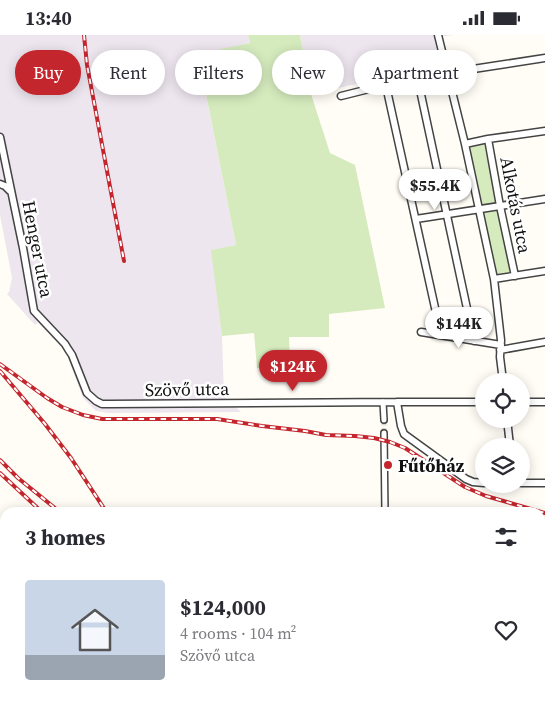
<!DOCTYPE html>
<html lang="en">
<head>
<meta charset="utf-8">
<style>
	body { margin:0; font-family:"Source Serif 4",serif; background:#f7f7f7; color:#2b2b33; height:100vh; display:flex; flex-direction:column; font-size:19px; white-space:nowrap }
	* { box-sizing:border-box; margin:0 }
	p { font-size:16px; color:#7c7c81 }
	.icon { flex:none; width:28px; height:28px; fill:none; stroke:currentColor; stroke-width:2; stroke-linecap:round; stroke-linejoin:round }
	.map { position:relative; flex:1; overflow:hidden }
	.panel { position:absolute; left:0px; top:472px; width:545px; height:196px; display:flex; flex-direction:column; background:#fff; border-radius:15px 15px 0 0; box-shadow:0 2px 12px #0003 }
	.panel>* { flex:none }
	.banner { position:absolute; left:15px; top:15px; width:515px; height:45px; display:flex; gap:10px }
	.controls { position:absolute; left:475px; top:338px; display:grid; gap:10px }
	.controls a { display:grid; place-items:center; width:55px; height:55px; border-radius:50%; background:#fff; box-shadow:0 2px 12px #0003; font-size:25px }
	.price { position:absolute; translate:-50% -42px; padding:0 11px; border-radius:18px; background:#fff; color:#222; font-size:16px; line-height:32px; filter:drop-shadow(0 1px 2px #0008) }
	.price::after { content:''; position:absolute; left:50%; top:30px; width:15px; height:11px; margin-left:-8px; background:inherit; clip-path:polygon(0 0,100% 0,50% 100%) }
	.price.active { background:#c4262e; color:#fff }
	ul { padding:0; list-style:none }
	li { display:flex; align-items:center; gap:15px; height:125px; padding:0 25px }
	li+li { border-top:1px solid #e1e1e2 }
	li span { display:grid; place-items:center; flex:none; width:140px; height:100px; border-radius:5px; color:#555 }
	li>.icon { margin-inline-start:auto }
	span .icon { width:60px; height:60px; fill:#fffc; stroke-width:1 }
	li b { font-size:21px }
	h2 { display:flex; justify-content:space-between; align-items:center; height:60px; padding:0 25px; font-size:21px }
	.pill { padding:0 18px; border-radius:22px; background:#fff; box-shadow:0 2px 12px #0003; font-size:18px; line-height:45px }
	.pill.active { background:#c4262e; color:#fff }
	.status { display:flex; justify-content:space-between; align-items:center; height:35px; padding:0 25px; background:#fff; direction:ltr }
	.status svg { height:14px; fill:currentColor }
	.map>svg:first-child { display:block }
	.industrial { fill:#eee6ef }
	.green { fill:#d5ebbd }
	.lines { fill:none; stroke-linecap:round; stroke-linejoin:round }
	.pedestrian-tunnel { stroke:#dbdad3; stroke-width:5; stroke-dasharray:5 2.5; stroke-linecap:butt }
	.pedestrian-casing { stroke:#444; stroke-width:8 }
	.minor-casing { stroke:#444; stroke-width:9 }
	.tertiary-casing { stroke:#444; stroke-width:10 }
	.pedestrian { stroke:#fff; stroke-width:5 }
	.minor { stroke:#fff; stroke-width:6 }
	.tertiary { stroke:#fff; stroke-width:8 }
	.rail-casing { stroke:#c4262e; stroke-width:4 }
	.rail { stroke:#fff; stroke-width:2; stroke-dasharray:5.5; stroke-linecap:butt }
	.poi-dot { fill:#c4262e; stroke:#fff; stroke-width:2 }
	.labels { text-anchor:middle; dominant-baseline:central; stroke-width:5; stroke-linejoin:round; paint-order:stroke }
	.street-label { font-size:18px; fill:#111; stroke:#fff }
	.poi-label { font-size:18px; font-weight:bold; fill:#111; stroke:#fff; text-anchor:start }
</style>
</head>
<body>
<div class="status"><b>13:40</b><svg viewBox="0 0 49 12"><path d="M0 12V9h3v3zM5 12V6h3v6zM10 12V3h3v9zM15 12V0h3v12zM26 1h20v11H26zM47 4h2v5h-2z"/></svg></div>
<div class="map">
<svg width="545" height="668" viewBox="0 0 545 668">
	<rect width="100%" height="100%" fill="#fffdf5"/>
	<path class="industrial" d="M0,0h248l2,8 -52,12 38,190 -24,5 10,86 2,60 17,16 -133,1 -12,-2 -13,-13 -17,-46 -28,-30 -3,3 -28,-31 2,-2 3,-14 -12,-63z
		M300,0h154l-17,2 5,32 -63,10 -68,15z"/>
	<path class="green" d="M248,0h52l11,59 19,59 25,12 30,143 -56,6v23h-40l1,30 -33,1 -3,-35 -32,3 -11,-86 25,-5 -38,-191 52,-11z
		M484,109l28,129 -16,3 -28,-128z"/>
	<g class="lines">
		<path class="pedestrian-tunnel" d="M384,398v-13"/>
		<defs>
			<path id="pedestrian" d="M383,367l1,18
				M384,398l1,80"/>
			<path id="minor" d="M438,0l27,109 29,135 7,61 -1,17 3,24
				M417,41l57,265
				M389,49l-2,5 1,6 53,240
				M341,61l48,-12 6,-5 52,-6 98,-15
				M0,102l23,111 11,63 31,33 3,5 4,6 15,38 9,8 6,3h7l288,-2h87
				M488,104l12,67 15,70
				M465,109l23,-5 57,-8
				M0,149l5,2 5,5
				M416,184l129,-20
				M494,244l51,-8
				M421,297l80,13
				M500,315l45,-8
				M397,367l4,24 3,8 62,45 7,3 11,1
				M521,367h24
				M507,384l3,27
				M521,448h24
				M0,519h3
				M540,617h5
				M527,664v4"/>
			<path id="tertiary" d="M0,590l5,7
				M34,664l2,4"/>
		</defs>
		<use href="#pedestrian" class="pedestrian-casing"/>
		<use href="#minor" class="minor-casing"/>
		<use href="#tertiary" class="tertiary-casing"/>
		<use href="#pedestrian" class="pedestrian"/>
		<use href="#minor" class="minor"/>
		<use href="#tertiary" class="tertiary"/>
		<defs>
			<path id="rail" d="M84,0l3,30 37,196
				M0,329l47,34 15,9 21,8 19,4h115l45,7 43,5 21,4 29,1 19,2 16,4 15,6 60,39 21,9 59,17
				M0,336l45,53 26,34 36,55
				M0,425l18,18 43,35
				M0,438l43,40
				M0,493l5,1
				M0,544l5,2
				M540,554l5,-1
				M0,557l5,1
				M540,568h5
				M0,578h5
				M540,582h5"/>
		</defs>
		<use href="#rail" class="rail-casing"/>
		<use href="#rail" class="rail"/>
	</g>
	<circle class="poi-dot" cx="388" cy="430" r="5"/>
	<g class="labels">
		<g class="street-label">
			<text transform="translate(516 170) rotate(79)">Alkotás utca</text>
			<text transform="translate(38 214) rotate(79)">Henger utca</text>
			<text transform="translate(187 354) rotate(-1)">Szövő utca</text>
		</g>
		<g class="poi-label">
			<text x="398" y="430">Fűtőház</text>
		</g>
	</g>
</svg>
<div class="controls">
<a><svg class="icon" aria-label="locate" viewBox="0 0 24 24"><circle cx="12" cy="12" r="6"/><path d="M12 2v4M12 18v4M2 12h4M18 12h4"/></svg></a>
<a><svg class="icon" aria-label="layers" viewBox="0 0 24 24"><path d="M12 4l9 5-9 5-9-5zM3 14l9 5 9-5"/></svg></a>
</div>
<b class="price" style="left:435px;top:176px">$55.4K</b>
<b class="price" style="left:459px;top:314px">$144K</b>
<b class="price active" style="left:293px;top:357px">$124K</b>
<div class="banner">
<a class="pill active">Buy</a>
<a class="pill">Rent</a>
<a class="pill">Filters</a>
<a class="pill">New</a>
<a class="pill">Apartment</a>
</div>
<section class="panel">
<h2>3 homes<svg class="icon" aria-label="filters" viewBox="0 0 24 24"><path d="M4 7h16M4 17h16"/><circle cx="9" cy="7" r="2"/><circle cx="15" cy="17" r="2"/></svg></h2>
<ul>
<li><span style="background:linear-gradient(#c9d6e8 75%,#9aa5b1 0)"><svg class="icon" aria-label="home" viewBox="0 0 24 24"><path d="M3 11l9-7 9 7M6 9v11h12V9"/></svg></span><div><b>$124,000</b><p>4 rooms · 104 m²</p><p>Szövő utca</p></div><svg class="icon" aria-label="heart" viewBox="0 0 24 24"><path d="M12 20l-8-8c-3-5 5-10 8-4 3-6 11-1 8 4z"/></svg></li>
</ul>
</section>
</div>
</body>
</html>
